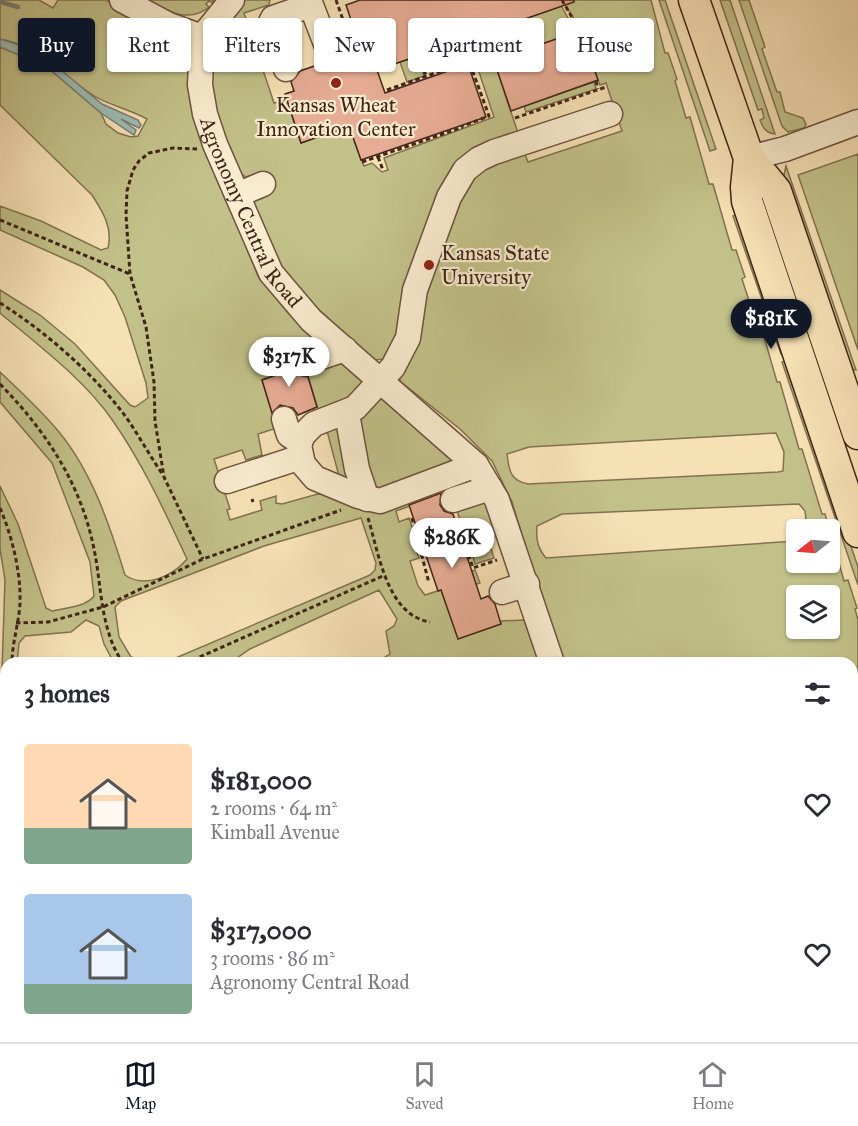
<!DOCTYPE html>
<html lang="en">
<head>
<meta charset="utf-8">
<style>
	body { margin:0; font-family:"IM FELL Great Primer",serif; background:#f7f7f7; color:#2b2b33; height:100vh; display:flex; flex-direction:column; font-size:22px; white-space:nowrap }
	* { box-sizing:border-box; margin:0 }
	p { font-size:20px; color:#7c7c81 }
	.icon { flex:none; width:33px; height:33px; fill:none; stroke:currentColor; stroke-width:2; stroke-linecap:round; stroke-linejoin:round }
	.map { position:relative; flex:1; overflow:hidden }
	.panel { position:absolute; left:0px; top:657px; width:858px; height:386px; display:flex; flex-direction:column; background:#fff; border-radius:18px 18px 0 0; box-shadow:0 2px 4px #0004 }
	.panel>* { flex:none }
	.banner { position:absolute; left:18px; top:18px; width:822px; height:54px; display:flex; gap:12px }
	.needle { width:39px; rotate:253deg }
	.buttons { position:absolute; left:786px; top:519px; display:grid; gap:12px }
	.buttons a { display:grid; place-items:center; width:54px; height:54px; border-radius:6px; background:#fff; box-shadow:0 2px 4px #0004; font-size:30px }
	.price { position:absolute; translate:-50% -51px; padding:0 14px; border-radius:21px; background:#fff; color:#222; font-size:20px; line-height:39px; filter:drop-shadow(0 2px 3px #0008) }
	.price::after { content:''; position:absolute; left:50%; top:36px; width:18px; height:14px; margin-left:-9px; background:inherit; clip-path:polygon(0 0,100% 0,50% 100%) }
	.price.selected { background:#111827; color:#fff }
	ul { padding:0; list-style:none }
	li { display:flex; align-items:center; gap:18px; height:150px; padding:0 24px }
	li span { display:grid; place-items:center; flex:none; width:168px; height:120px; border-radius:6px; color:#555 }
	li>.icon { margin-inline-start:auto }
	span .icon { width:72px; height:72px; fill:#fffc; stroke-width:1 }
	li b { font-size:26px }
	h2 { display:flex; justify-content:space-between; align-items:center; height:72px; padding:0 24px; font-size:26px }
	.pill { padding:0 21px; border-radius:6px; background:#fff; box-shadow:0 2px 4px #0004; font-size:21px; line-height:54px }
	.pill.selected { background:#111827; color:#fff }
	.tabs { display:flex; justify-content:space-around; align-items:center; height:84px; border-top:2px solid #e1e1e2; background:#fff; font-size:16px; color:#7c7c81 }
	.tabs a { display:grid; justify-items:center; gap:3px }
	.tabs .selected { color:#111827 }
	.map>svg:first-child { display:block }
	.green { fill:#c2c189; stroke:#827250; stroke-width:1.5; fill-rule:evenodd }
	.water { fill:#9ebcb4; stroke:#797f76; stroke-width:1.5 }
	.lines { fill:none; stroke-linecap:round; stroke-linejoin:round }
	.stream { stroke:#797f76; stroke-width:4.5 }
	.building { fill:#e7ac94; stroke:#412418; stroke-width:1.5 }
	.minor-casing { stroke:#6e533f; stroke-width:27 }
	.major-casing { stroke:#412418; stroke-width:33 }
	.path { stroke:#412418; stroke-width:3; stroke-dasharray:4.5 3; stroke-linecap:butt }
	.minor { stroke:#f9eccf; stroke-width:24 }
	.major { stroke:#f6e1b5; stroke-width:30 }
	.poi-dot { fill:#8f2418; stroke:#f9eccf; stroke-width:2 }
	.labels { text-anchor:middle; dominant-baseline:central; stroke-width:4.5; stroke-linejoin:round; paint-order:stroke }
	.poi-label { font-size:21px; fill:#412418; stroke:#f9eccf }
	.street-label { font-size:21px; fill:#412418; stroke:#f9eccf }
</style>
</head>
<body>
<div class="map">
<svg width="858" height="1042" viewBox="0 0 858 1042">
	<rect width="100%" height="100%" fill="#f6e1b5"/>
	<filter id="stains"><feTurbulence type="fractalNoise" baseFrequency=".00333" numOctaves="4"/><feColorMatrix values="0 0 0 0 .2 0 0 0 0 .09 0 0 0 0 .02 0 0 0 .5 -.17"/></filter>
	<radialGradient id="worn" r=".72"><stop offset=".6" stop-color="#630" stop-opacity="0"/><stop offset="1" stop-color="#630" stop-opacity=".3"/></radialGradient>
	<path class="green" d="M0,0h39l14,8 5,-8h48l71,38 5,5 6,14 1,30 36,108 33,81 31,38 30,26 2,10 -49,11 4,14 -14,5 13,42 5,5 -22,7 4,21 -16,5 -4,-10 -28,9 16,50 -3,1 3,10 32,-10 -2,-9 16,-5v7l6,1 36,-10 27,3 123,-21 9,4 -31,13 -1,-3 -36,12 1,4 -14,5 3,11 10,-4 8,24 -3,2 5,14 -9,3 8,25 7,9 49,-16 -2,-8 3,-1 5,13 -37,12 16,43 42,-14v-3l23,-1 15,43h-24l-2,-5 -15,5h-122l14,-9 -4,-23 8,-5 3,-7 -18,-29 -129,59 -13,9 -2,5h-80l16,-3 199,-85 5,-5 1,-7 -15,-45 -97,28 -143,55 -6,6 4,30 12,20 19,6h-36l-10,-19 -5,-18 -13,-6 -15,12 -46,4 -6,7 -2,20h-11v32l-4,-24 3,-91 -5,-31v-63l18,38 28,84 6,3c13,-3 34,-4 42,-15l-4,-34 -38,-99 -52,-61v-30c20,19 41,38 59,60 33,40 51,94 66,143 20,14 48,1 62,-16 -22,-47 -44,-95 -74,-138 -28,-41 -75,-76 -113,-108v-23l40,25 35,29 55,61 5,2 13,-9 -2,-15 -21,-66 -10,-22 -11,-15 -21,-13 -83,-37v-24l41,15 60,29 7,-2c5,-20 -5,-36 -16,-53l-92,-90v-58l47,20 54,46 5,11 12,9 13,4 7,-1 9,-17c-18,-10 -42,-15 -56,-25 -37,-24 -42,-45 -91,-55z
		M150,0h64l-2,3 -3,-2 -3,3 3,3c-19,16 -40,5 -60,-4z
		M241,0h29l-1,5 -25,8 30,90 13,-3 14,43 83,-29 -29,29 9,23 8,-3 10,9 6,-2 -4,-12 110,-41 -26,-78 88,-31 4,-4 16,28 -82,29 24,72 -40,14 -76,179 -18,33 -11,1 -88,-82 -33,-79 19,-11 -6,-16 -19,5 -10,-7c-13,-41 -37,-88 -21,-131 5,-14 17,-27 26,-39z
		M573,0h78l14,53h3l9,26 -2,2 11,37 4,-1 19,67h4l19,66h4l9,27 -3,2 12,37h4l19,66h3l19,67h3l20,65h3l19,67 4,-1 9,28 -2,1 3,11v288l-6,2v-247h-291l-49,-161 -20,-41 -32,-32 -59,-47 -3,-6 23,-79 47,-118 55,-30 5,13 94,-31 -16,-48 -6,2 -22,-60 -14,-22zM776,433l8,19 -1,19 -5,1 -250,12c-18,-3 -19,-14 -21,-30l22,-7zM799,504l6,7 2,18 23,1v32h-34v-21l-250,17c-9,-11 -10,-19 -9,-32l25,-12zM796,596h34v32h-34z
		M659,0h6l51,149 -6,2z
		M720,0h10l45,134c-9,-1 -12,-6 -15,-14l4,-2 -2,-9 -4,1z
		M739,0h10l16,47 -3,2 15,43h3l5,20 18,6 3,6 -2,4 -16,4 -6,-6z
		M449,45l6,16 -28,10 -6,-16z
		M417,56l7,20 -17,6 -7,-20z
		M594,82l2,7 -70,23 -2,-6z
		M858,154v196l-60,-175z
		M786,166l70,204 -6,-1 -67,-190z
		M738,214l45,140h-2l-48,-138z
		M341,359l20,17 1,8 -8,13 -40,19 -1,-5 5,-2 -12,-39z
		M786,361l8,16 64,190v18l-76,-223z
		M383,397l72,64 -73,31 -11,-5 -12,-69 12,-16z
		M340,426l15,59 -16,-9 -12,-45z
		M486,498l11,35 -7,13 4,12 -19,6 -5,-18 18,-7 -2,-3 -19,6 -11,-35z
		M858,1000v42h-128l16,-6h106v-34z
		M356,1037h102l4,5h-91z
		M543,1037h130l-5,5h-123z"/>
	<path class="water" d="M0,39l38,12 64,53 36,16 3,5 -2,3 -18,-9 15,11 -2,5 -33,-22 -54,-46 -47,-20z"/>
	<g class="lines">
		<path class="stream" d="M0,2l18,5"/>
	</g>
	<path class="building" d="M360,0h214v2l-197,68 8,23 83,-29 18,53 -125,43 -12,-34 -48,17 -16,-49 9,-3 -3,-9 9,-11 61,-21 -15,-45z
		M576,32l5,15 5,-2 12,35 -87,31 -17,-50z
		M292,355l-1,13 4,6 13,3 9,30 -19,8 -5,-7 -13,-3 -8,8 -10,-33 14,-5 -4,-14z
		M441,493l-1,12 4,6 9,3 28,85 7,-3 7,8 6,20 -43,15 -17,-49 -3,1 -29,-86z"/>
	<g class="lines">
		<defs>
			<g id="minor">
				<path d="M122,0l47,25 33,12"/>
				<path id="s1" d="M232,0l-30,37 -2,48 5,29 10,30 56,129 40,47 165,145 21,35 55,163"/>
				<path d="M286,69l-16,-45 3,-6 38,-13 15,39"/>
				<path d="M749,158l36,-9 73,-27"/>
				<path d="M237,195l26,-11"/>
				<path d="M304,363l41,-14"/>
				<path d="M347,414l10,55 10,30"/>
				<path d="M284,419l5,16 11,7"/>
				<path d="M476,465l-96,36 -22,-5 -43,-18 -12,-14 -4,-19 4,-10 11,-11 41,-16 38,-41 15,-29 7,-48 34,-93 16,-27 14,-11 15,-7 116,-38"/>
				<path d="M227,481l74,-24"/>
				<path d="M453,500l37,-12"/>
				<path d="M502,592l25,-8"/>
				<path d="M0,841l6,-1"/>
				<path d="M0,920l6,-1"/>
				<path d="M465,1036l5,6"/>
				<path d="M542,1036l2,6"/>
				<path d="M683,1036l2,6"/>
			</g>
			<path id="major" d="M694,0l55,158 27,33 82,243
				M749,158l-3,29 1,14 111,331"/>
		</defs>
		<use href="#minor" class="minor-casing"/>
		<use href="#major" class="major-casing"/>
		<path class="path" d="M336,0l17,48 7,-3
			M562,0l15,26 6,20
			M344,24l8,-3
			M452,44l6,20
			M419,56l7,20
			M596,81l2,8
			M387,90l82,-29 20,55 -26,10
			M515,118l91,-31
			M197,149l-24,-1 -24,5 -10,8 -6,9 -6,21 -1,24 4,59 16,53 8,55 1,39 9,56 39,82
			M378,157l5,13
			M362,162l101,-35
			M0,220l130,54
			M0,303c45,28 94,71 126,114 13,19 24,39 37,58
			M0,384c46,47 81,100 94,165 8,38 6,81 29,114
			M252,499l1,3
			M0,508c12,28 21,64 20,95 -1,20 -8,40 -8,60
			M368,518c11,36 19,97 62,104
			M412,518l17,65
			M457,519l16,49 24,-8
			M465,545l22,-7
			M16,623l32,-1 55,-15 100,-48 138,-49
			M186,663l199,-88"/>
		<use href="#minor" class="minor"/>
		<use href="#major" class="major"/>
	</g>
	<g class="poi-dot">
		<circle cx="336" cy="83" r="6"/>
		<circle cx="429" cy="265" r="6"/>
	</g>
	<g class="labels">
		<g class="poi-label">
			<text x="336" y="105">Kansas Wheat<tspan x="336" dy="24">Innovation Center</tspan></text>
			<text x="441" y="253" text-anchor="start">Kansas State<tspan x="441" dy="24">University</tspan></text>
		</g>
		<g class="street-label">
			<text stroke="none"><textPath href="#s1" startOffset="234">Agronomy Central Road</textPath></text>
		</g>
	</g>
	<rect width="100%" height="100%" filter="url(#stains)"/>
	<rect width="100%" height="100%" fill="url(#worn)"/>
</svg>
<div class="buttons">
<a><svg class="needle" viewBox="-14 -14 28 28"><path d="M0-13l5 13h-10z" fill="#e53935"/><path d="M0 13l5-13h-10z" fill="#7c7c81"/></svg></a>
<a><svg class="icon" aria-label="layers" viewBox="0 0 24 24"><path d="M12 4l9 5-9 5-9-5zM3 14l9 5 9-5"/></svg></a>
</div>
<b class="price selected" style="left:771px;top:350px">$181K</b>
<b class="price" style="left:289px;top:388px">$317K</b>
<b class="price" style="left:452px;top:569px">$286K</b>
<div class="banner">
<a class="pill selected">Buy</a>
<a class="pill">Rent</a>
<a class="pill">Filters</a>
<a class="pill">New</a>
<a class="pill">Apartment</a>
<a class="pill">House</a>
</div>
<section class="panel">
<h2>3 homes<svg class="icon" aria-label="filters" viewBox="0 0 24 24"><path d="M4 7h16M4 17h16"/><circle cx="9" cy="7" r="2"/><circle cx="15" cy="17" r="2"/></svg></h2>
<ul>
<li><span style="background:linear-gradient(#ffd9b3 70%,#7fa58c 0)"><svg class="icon" aria-label="home" viewBox="0 0 24 24"><path d="M3 11l9-7 9 7M6 9v11h12V9"/></svg></span><div><b>$181,000</b><p>2 rooms · 64 m²</p><p>Kimball Avenue</p></div><svg class="icon" aria-label="heart" viewBox="0 0 24 24"><path d="M12 20l-8-8c-3-5 5-10 8-4 3-6 11-1 8 4z"/></svg></li>
<li><span style="background:linear-gradient(#a9c7e8 75%,#7fa58c 0)"><svg class="icon" aria-label="home" viewBox="0 0 24 24"><path d="M3 11l9-7 9 7M6 9v11h12V9"/></svg></span><div><b>$317,000</b><p>3 rooms · 86 m²</p><p>Agronomy Central Road</p></div><svg class="icon" aria-label="heart" viewBox="0 0 24 24"><path d="M12 20l-8-8c-3-5 5-10 8-4 3-6 11-1 8 4z"/></svg></li>
</ul>
</section>
</div>
<nav class="tabs">
<a class="selected"><svg class="icon" aria-label="map" viewBox="0 0 24 24"><path d="M3 6l6-2 6 2 6-2v14l-6 2-6-2-6 2zM9 4v14M15 6v14"/></svg>Map</a>
<a><svg class="icon" aria-label="saved" viewBox="0 0 24 24"><path d="M7 4h10v16l-5-4-5 4z"/></svg>Saved</a>
<a><svg class="icon" aria-label="home" viewBox="0 0 24 24"><path d="M3 11l9-7 9 7M6 9v11h12V9"/></svg>Home</a>
</nav>
</body>
</html>
